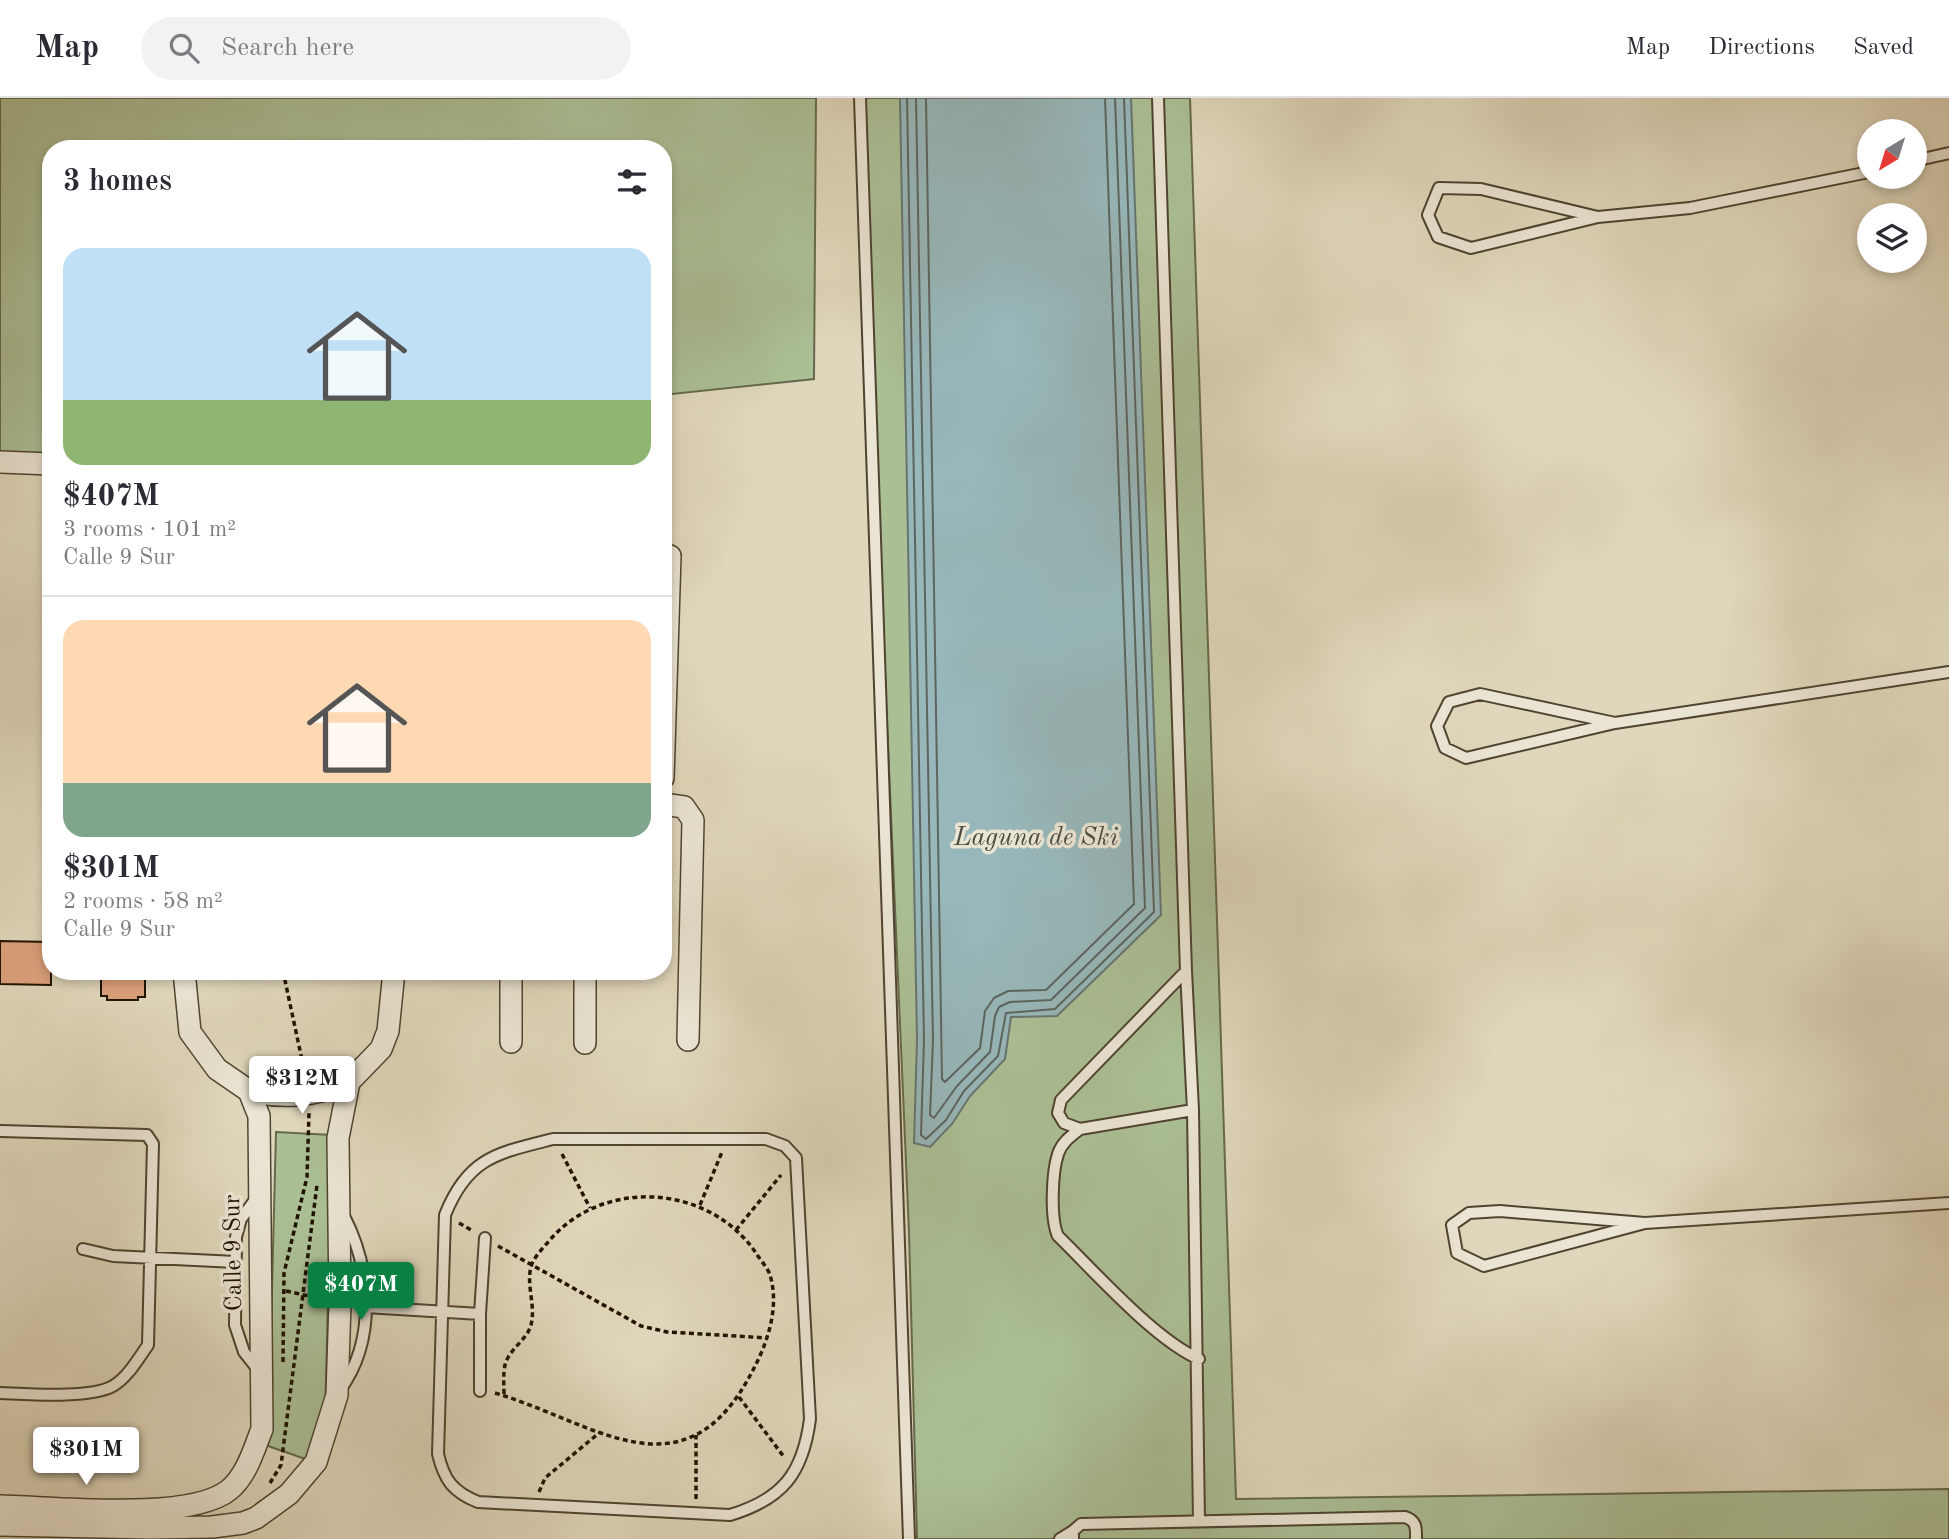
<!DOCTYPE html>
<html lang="en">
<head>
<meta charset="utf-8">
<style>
	body { margin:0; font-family:"Old Standard TT",serif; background:#f2f2f3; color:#2b2b33; height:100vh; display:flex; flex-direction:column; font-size:26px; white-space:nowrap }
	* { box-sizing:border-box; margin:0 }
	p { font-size:23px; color:#7c7c81 }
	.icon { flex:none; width:38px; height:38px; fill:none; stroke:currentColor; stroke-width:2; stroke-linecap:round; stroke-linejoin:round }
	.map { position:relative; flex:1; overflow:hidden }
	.details { position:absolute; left:42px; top:42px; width:630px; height:840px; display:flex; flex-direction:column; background:#fff; border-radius:28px; box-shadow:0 4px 10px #0003 }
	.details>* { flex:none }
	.needle { width:46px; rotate:218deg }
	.buttons { position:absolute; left:1857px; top:21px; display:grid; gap:14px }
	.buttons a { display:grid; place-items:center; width:70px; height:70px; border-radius:50%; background:#fff; box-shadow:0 4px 10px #0003; font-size:35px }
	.price { position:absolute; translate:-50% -60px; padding:0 16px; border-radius:7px; background:#fff; color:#222; font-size:23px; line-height:46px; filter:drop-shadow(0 2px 4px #0008) }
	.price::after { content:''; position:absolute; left:50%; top:42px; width:21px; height:16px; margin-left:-10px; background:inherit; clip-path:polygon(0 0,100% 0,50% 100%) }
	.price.current { background:#0b8043; color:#fff }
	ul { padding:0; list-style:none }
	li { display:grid; align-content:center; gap:14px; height:371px; padding:0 21px }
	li+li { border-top:2px solid #e1e1e2 }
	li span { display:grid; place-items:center; height:217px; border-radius:21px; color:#555 }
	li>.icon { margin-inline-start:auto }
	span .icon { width:126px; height:126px; fill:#fffc; stroke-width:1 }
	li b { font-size:30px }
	h2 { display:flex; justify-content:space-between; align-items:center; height:84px; padding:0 21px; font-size:30px }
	header { display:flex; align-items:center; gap:42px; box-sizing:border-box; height:98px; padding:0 35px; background:#fff; border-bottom:2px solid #e1e1e2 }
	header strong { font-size:33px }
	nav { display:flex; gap:38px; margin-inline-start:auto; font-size:24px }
	.search { width:490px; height:63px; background:#f2f2f3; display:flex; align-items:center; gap:18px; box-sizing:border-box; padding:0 24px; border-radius:38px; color:#7c7c81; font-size:26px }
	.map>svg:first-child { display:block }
	.green { fill:#abbf95; stroke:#66694c; stroke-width:2 }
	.water { fill:#97b7ba; stroke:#677570; stroke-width:2 }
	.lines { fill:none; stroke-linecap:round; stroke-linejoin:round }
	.shore { stroke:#5c655e; stroke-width:2 }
	.building { fill:#dca17b; stroke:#201302; stroke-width:2 }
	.lane-casing { stroke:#504430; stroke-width:14 }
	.street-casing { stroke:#504430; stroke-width:24 }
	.path { stroke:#201302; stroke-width:3.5; stroke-dasharray:5 3.5; stroke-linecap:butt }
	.lane { stroke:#eae5d3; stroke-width:10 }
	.street { stroke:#eae5d3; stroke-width:21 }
	.labels { text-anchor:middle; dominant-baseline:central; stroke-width:7; stroke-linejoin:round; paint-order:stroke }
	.street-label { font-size:24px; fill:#201302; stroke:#eae5d3 }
	.water-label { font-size:26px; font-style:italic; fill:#4a4c42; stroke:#eae5d3 }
</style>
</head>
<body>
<header>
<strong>Map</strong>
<div class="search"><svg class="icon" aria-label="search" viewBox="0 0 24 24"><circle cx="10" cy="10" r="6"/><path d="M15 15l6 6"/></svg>Search here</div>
<nav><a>Map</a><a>Directions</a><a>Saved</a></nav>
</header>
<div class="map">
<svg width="1949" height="1441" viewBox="0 0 1949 1441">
	<rect width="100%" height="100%" fill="#dfd7bb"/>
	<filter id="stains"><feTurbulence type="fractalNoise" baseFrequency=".00286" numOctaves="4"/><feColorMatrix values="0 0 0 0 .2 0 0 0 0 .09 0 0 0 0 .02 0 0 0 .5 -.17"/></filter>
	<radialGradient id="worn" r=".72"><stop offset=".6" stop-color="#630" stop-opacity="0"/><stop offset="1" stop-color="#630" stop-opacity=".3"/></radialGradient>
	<path class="green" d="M0,0h816l-2,281 -151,16v-246h-612v311l-51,-4z
		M860,0h330l46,1401 713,-10v50h-1032l-8,-307z
		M276,1034l56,3 -7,285 -14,41 -43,-15z"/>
	<path class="water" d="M900,0h231l30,817 -104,101 -46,1 -6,42 -35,37 -18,28 -22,23 -16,-4 3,-103z"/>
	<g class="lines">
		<path class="shore" d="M907,0l17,942 -3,95 5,4 20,-19 18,-29 34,-35 8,-43 49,-4 99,-97 -30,-814
			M916,0l17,942 -3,75 4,3 23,-32 33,-34 5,-36 4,-9 11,-5 41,-2 94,-92 -30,-810
			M926,0l16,981 3,3 35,-34 5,-37 9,-13 14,-7 38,-1 88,-86 -29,-806"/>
	</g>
	<path class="building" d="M0,843l51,1v43l-51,-1z
		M101,873h44v26h-7v3h-31v-4h-6z"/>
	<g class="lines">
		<defs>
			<path id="lane" d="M860,0l49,1441
				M1158,0l28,873 7,139 6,411
				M1914,63l35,-8
				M1598,119l-117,-28 -42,-1 -11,27 10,22 33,11 127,-31 92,-9 179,-36
				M1615,625l-135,-29 -31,8 -12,24 8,22 21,10 149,-35 334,-51
				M1193,1012l-113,19c-9,7 -18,13 -22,25 -6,18 -8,65 0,82 37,36 96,103 141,123
				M1080,1031l-16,-6 -6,-10 3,-13 125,-129
				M0,1033l147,4 6,9 -5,201c-10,14 -20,32 -35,41 -23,13 -86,8 -113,7
				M553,1041h213l19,7 11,12 14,261c-7,54 -27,80 -80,96l-252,-13c-25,-10 -34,-22 -40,-48l7,-239c23,-58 53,-62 108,-76z
				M257,1099l-16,22 -5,18 -1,88 9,27 15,19
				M1645,1125l-161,43 -27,-13 -5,-28 17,-12 31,-2 145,12 304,-20
				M83,1151l30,7 123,6
				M366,1209l114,7
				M340,1292c37,-50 31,-122 4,-174
				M480,1293v-77l5,-76
				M1060,1441l13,-8
				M1073,1441v-8l8,-7 324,-7c12,4 11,11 11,22"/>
			<path id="street" d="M0,364l51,2
				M663,680l7,-222
				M663,706l21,3 9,13 -5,220
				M511,944v-71
				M585,945v-72
				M249,993c35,8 66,5 100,-9
				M0,1408c54,1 189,16 229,-16 18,-15 25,-41 33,-61l-3,-313 -10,-25 -32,-22 -27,-37 -6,-61
				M0,1427l151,3 61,-1 31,-4 13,-5 33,-24 27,-32 21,-67 3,-92 -2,-165 11,-56 32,-33 7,-18 6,-60"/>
		</defs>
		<use href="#lane" class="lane-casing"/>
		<use href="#street" class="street-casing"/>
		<path class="path" d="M283,873l22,103
			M562,1056l28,54
			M700,1107l22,-53
			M459,1125l14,8
			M736,1132l45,-55
			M498,1148l143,80 26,6 101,6
			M286,1193l37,8
			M283,1264l1,-89 23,-96 2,-64
			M495,1295c99,29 189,109 257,-21 15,-28 28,-64 18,-97 -2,-7 -10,-15 -14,-22 -47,-69 -153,-76 -207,-12 -6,7 -16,17 -18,26 -5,18 5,39 0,58 -4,15 -22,24 -26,40 -2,9 -1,22 -1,31
			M739,1299l45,60
			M270,1385l11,-18 36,-280
			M539,1394l6,-14 54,-45
			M696,1401v-64"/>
		<use href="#lane" class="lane"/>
		<use href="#street" class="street"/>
	</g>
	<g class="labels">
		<g class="street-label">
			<text transform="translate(234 1155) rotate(-91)">Calle 9 Sur</text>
		</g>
		<g class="water-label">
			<text x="1036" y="740">Laguna de Ski</text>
		</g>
	</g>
	<rect width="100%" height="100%" filter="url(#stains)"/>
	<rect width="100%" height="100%" fill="url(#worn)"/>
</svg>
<div class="buttons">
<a><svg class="needle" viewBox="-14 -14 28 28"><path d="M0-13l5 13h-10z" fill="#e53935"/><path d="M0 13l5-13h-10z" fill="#7c7c81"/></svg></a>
<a><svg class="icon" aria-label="layers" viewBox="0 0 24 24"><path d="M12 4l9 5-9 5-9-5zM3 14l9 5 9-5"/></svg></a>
</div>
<b class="price" style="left:302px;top:1018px">$312M</b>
<b class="price current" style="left:361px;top:1224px">$407M</b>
<b class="price" style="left:86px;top:1389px">$301M</b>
<section class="details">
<h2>3 homes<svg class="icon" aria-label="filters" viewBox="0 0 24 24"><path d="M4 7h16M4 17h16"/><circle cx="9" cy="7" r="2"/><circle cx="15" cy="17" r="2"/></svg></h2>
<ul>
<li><span style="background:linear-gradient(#bfe0f5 70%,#8fb573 0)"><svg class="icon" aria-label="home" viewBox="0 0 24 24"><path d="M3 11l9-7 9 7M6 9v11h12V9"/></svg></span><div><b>$407M</b><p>3 rooms · 101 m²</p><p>Calle 9 Sur</p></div></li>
<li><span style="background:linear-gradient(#ffd9b3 75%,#7fa58c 0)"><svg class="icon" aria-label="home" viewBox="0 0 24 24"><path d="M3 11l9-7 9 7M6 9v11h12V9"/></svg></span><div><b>$301M</b><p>2 rooms · 58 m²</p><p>Calle 9 Sur</p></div></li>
</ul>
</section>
</div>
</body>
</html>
